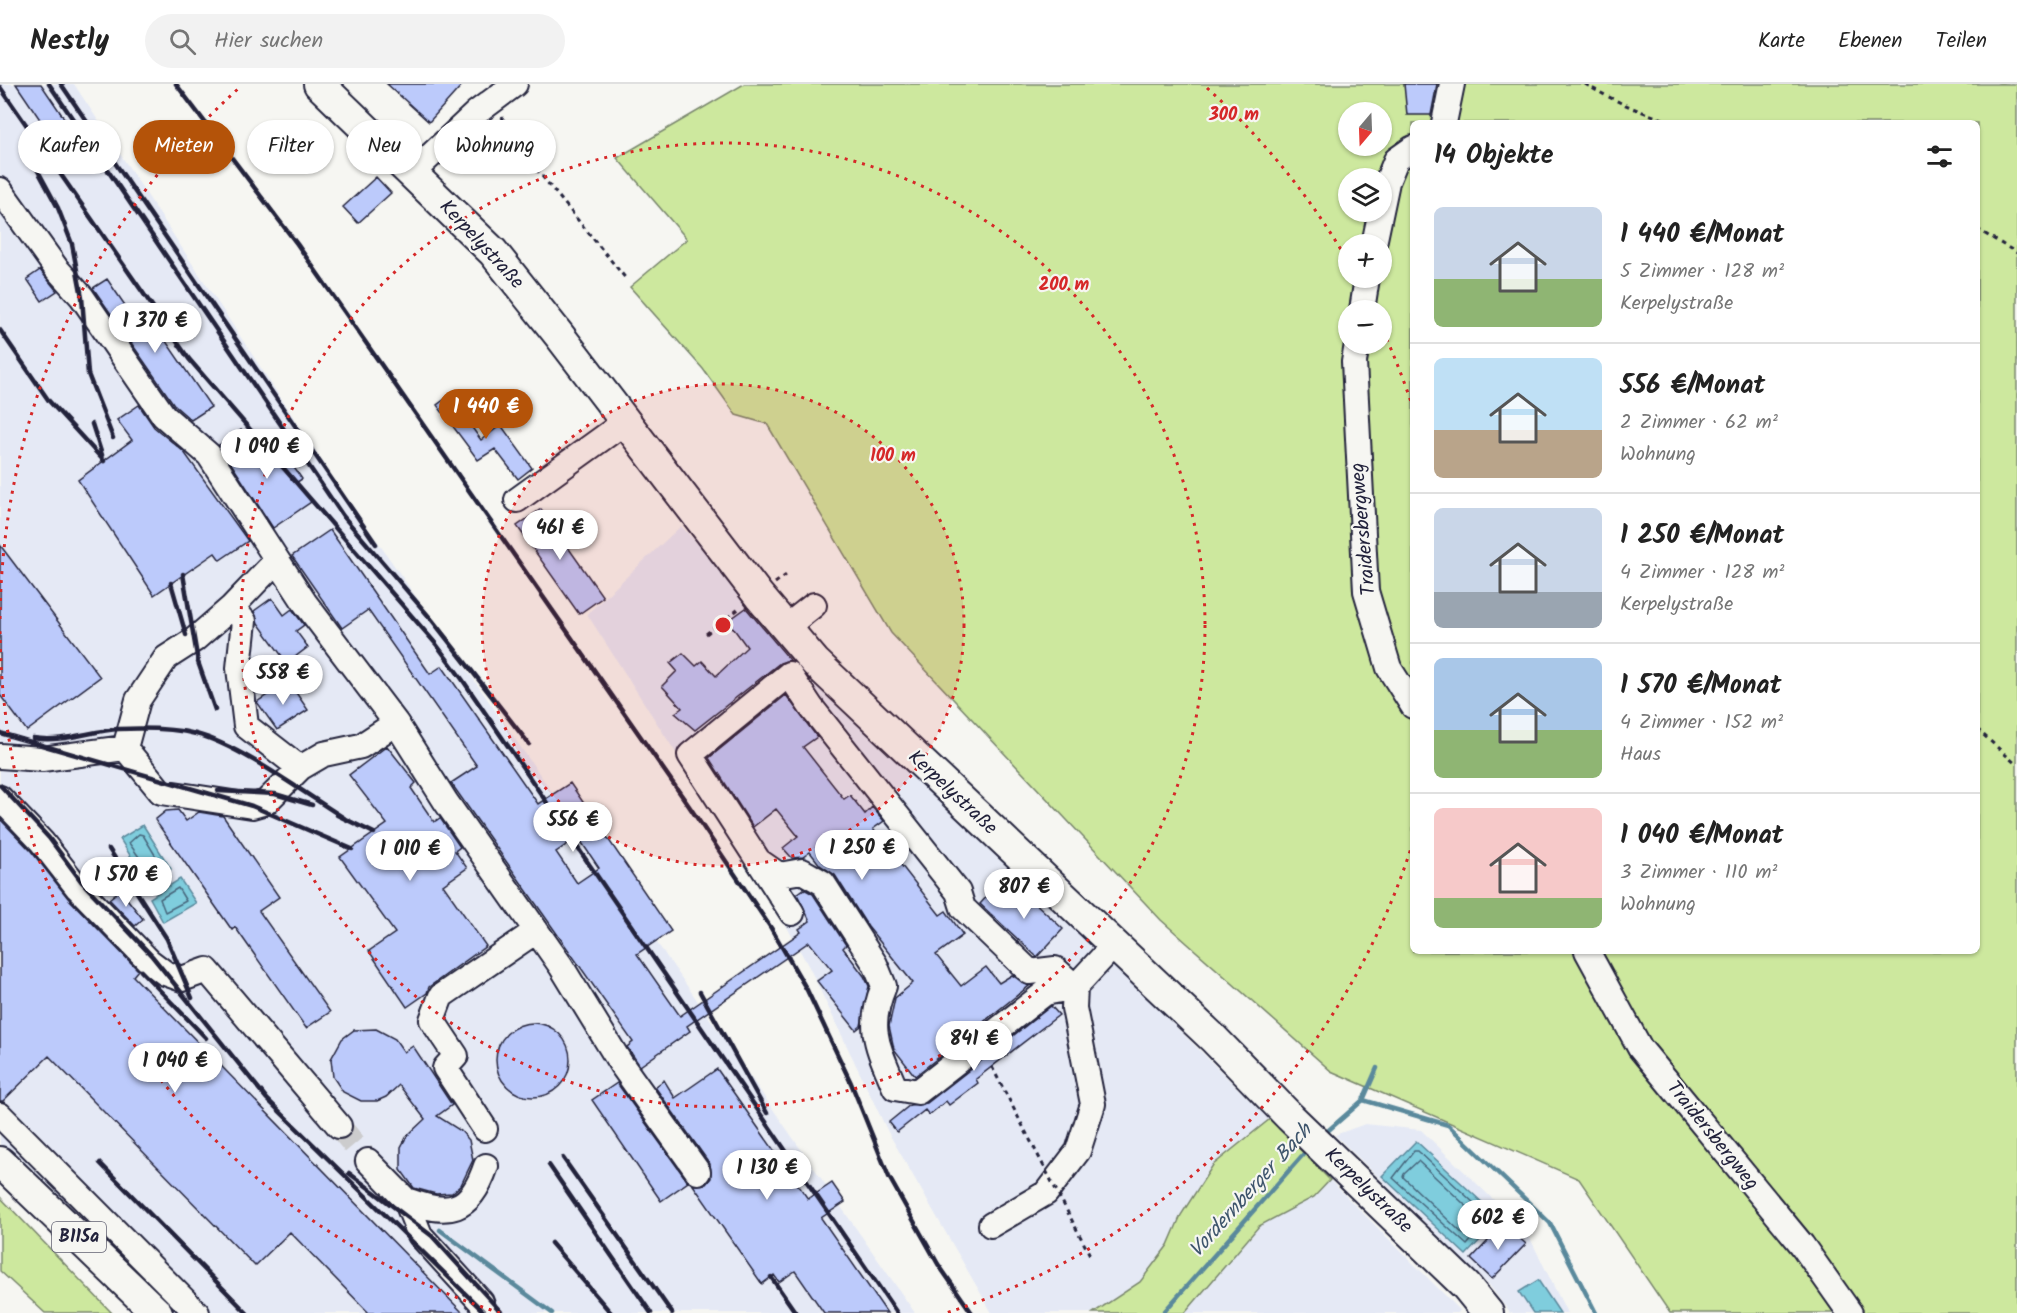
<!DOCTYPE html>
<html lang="de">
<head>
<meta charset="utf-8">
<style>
	body { margin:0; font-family:Kalam,sans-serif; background:#f2f2f2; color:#222; height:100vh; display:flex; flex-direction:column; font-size:22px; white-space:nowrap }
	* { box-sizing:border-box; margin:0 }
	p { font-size:20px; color:#767676 }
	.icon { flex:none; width:33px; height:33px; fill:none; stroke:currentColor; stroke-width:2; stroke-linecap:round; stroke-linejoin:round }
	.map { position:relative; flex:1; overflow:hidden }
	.sheet { position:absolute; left:1410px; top:36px; width:570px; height:834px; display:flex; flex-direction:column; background:#fff; border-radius:9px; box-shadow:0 2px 4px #0004 }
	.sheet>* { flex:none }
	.hud { position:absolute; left:18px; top:36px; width:570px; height:54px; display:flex; gap:12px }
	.needle { width:39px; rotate:199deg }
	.fabs { position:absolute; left:1338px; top:18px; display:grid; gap:12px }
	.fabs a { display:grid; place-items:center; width:54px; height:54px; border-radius:50%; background:#fff; box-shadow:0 2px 4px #0004; font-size:30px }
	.price { position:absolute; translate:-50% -51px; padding:0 14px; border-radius:21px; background:#fff; color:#222; font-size:20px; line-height:39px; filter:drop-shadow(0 2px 3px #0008) }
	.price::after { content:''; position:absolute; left:50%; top:36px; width:18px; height:14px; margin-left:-9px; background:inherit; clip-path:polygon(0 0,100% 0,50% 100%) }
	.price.selected { background:#b45309; color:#fff }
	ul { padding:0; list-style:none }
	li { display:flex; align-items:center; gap:18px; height:150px; padding:0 24px }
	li+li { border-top:2px solid #e0e0e0 }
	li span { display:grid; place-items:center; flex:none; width:168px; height:120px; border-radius:9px; color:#555 }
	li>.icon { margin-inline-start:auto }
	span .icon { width:72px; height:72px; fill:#fffc; stroke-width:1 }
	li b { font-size:26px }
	h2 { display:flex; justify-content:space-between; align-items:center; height:72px; padding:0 24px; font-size:26px }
	.chip { padding:0 21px; border-radius:27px; background:#fff; box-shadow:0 2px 4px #0004; font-size:21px; line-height:54px }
	.chip.selected { background:#b45309; color:#fff }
	header { display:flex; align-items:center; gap:36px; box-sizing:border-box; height:84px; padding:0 30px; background:#fff; border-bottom:2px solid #e0e0e0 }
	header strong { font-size:28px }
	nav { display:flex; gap:33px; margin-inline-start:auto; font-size:21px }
	.search { width:420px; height:54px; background:#f2f2f2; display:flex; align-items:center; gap:15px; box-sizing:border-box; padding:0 21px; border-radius:33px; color:#767676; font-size:22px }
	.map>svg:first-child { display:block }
	.built { fill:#e5e9f5 }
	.green { fill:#cde89e; stroke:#78856c; stroke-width:1.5; fill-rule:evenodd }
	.water { fill:#7fcddd; stroke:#5a899c; stroke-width:1.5 }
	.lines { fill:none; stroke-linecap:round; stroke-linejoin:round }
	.shore { stroke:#47667c; stroke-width:1.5 }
	.stream { stroke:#5a899c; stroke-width:4.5 }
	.building { fill:#bccafb; stroke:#22223b; stroke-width:1.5; fill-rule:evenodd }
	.minor-tunnel { stroke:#cccccd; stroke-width:24; stroke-dasharray:24 12; stroke-linecap:butt }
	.minor-casing { stroke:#22223b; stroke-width:28 }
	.major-casing { stroke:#22223b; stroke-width:34 }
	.path { stroke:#22223b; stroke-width:3; stroke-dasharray:4.5 4.5; stroke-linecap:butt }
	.minor { stroke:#f6f6f2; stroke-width:24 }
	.major { stroke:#f6f6f2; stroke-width:30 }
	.rail { stroke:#22223b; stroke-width:4.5 }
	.path-bridge { stroke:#22223b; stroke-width:3; stroke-dasharray:4.5 4.5; stroke-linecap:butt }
	.ring { fill:none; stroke:#d62828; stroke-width:3; stroke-dasharray:3 6 }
	.labels { text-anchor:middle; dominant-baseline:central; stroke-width:4.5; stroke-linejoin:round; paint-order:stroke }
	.shield { fill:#f6f6f2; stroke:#626272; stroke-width:1.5 }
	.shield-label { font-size:18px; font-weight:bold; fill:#22223b }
	.street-label { font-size:20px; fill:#22223b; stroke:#f6f6f2 }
	.water-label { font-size:21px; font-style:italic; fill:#3e556c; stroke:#f6f6f2 }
	.centre { fill:#d62828; stroke:#f6f6f2; stroke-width:3 }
	.ring-label { font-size:18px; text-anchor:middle; font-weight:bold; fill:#d62828; stroke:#f6f6f2; stroke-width:4.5; stroke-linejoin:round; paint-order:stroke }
</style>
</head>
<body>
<header>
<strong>Nestly</strong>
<div class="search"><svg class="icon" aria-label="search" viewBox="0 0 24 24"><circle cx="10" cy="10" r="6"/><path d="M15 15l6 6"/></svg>Hier suchen</div>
<nav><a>Karte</a><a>Ebenen</a><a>Teilen</a></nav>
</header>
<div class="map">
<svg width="2017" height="1229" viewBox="0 0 2017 1229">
	<rect width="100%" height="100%" fill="#f6f6f2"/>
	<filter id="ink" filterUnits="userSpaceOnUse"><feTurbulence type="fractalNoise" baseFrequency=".0167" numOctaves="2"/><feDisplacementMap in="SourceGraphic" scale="12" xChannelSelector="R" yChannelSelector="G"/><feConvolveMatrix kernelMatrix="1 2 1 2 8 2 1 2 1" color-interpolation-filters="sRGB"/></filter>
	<g filter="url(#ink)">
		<path class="built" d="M0,0h74l264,401 577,828h-745l-56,-58 -114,-108z
			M681,442l72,77 36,46 128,132 191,178 352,351 -2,3h-466l-104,-181 -78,-163 -28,-51 -195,-304z
			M1365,1040l56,6 106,102 40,81h-57l-20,-27 -155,-151z"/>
		<path class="green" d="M744,0h1273v1229h-347l-91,-134 -248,-108 -170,-151 -270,-287 -124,-209 -31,-9 -33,-46 -73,-82 57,-48 -70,-81zM1348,28h34v34h-34zM1413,39h564v828h-564zM1348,94h34v34h-34zM1348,160h34v34h-34zM1348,226h34v34h-34z
			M1270,1035l60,61 -16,17 -55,29 -74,87h-92l47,-31 28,-37 13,-30 32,-50z
			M0,1113l112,116h-67l-45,-42z"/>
		<path class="water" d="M143,741l28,44 -24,14 -27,-44z
			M180,795l16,24 -33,19 -13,-24z
			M1416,1057l84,78 -34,36 -84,-79z
			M1538,1196l22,33h-27l-14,-21z"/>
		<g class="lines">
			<path class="shore" d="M139,750l4,1 18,30 -10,9 -22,-31z
				M178,804l8,13 -21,11 -5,-13z
				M1414,1067h4l72,67 -23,27 -74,-67z
				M1418,1077l61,57 -12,16h-4l-60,-57 1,-3z"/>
			<path class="stream" d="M1363,1016l14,-32
				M1323,1051l40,-35 85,25 102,98 46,90
				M440,1146l112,83
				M1163,1229l145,-164"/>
		</g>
		<path class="building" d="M16,0h25l40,59 -17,12z
			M387,0h76l-34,38z
			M1404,0h33l-6,31h-24z
			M376,93l15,16 -33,30 -15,-16z
			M40,186l17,21 -15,10 -15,-22z
			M107,195l26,38 11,-8 67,98 -20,13 -16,-14 -82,-118z
			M449,312l32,44 20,-15 31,43 -14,11 -23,-30 -17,11 -41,-55z
			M139,321l15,22 30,25 64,89 -28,19 -5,-7 -61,42 -76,-115 54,-40 -15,-20z
			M241,346l27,38 18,-12 16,23 -5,3 14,20 -38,26 -54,-83z
			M541,425l62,88 -24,17 -62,-88z
			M330,446l100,144 12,-8 96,138 32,-21 101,148 -34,23 43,62 121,-84 -2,-3 11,-8 -13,-27 7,-5 9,5 33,51 -3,3 21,28 5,10 -8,40 -5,4 -39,-49 15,-11 -23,-28 -122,84 3,5 -50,35 -13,-19 6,-5 -182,-259 26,-17 -109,-156 -26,18 -50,-72zM578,753l21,31 -22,15 -21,-31z
			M0,461l100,132 -73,54 -27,-36z
			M272,514l12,17 8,-6 12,16 -8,6 12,16 -21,16 -29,-40 -4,-12z
			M746,524l44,52 -10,3 -85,67 -20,-17 7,-5 -20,-22 15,-15 -7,-8 13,-10 13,13 6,-5 14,15 31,-29 -19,-26z
			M288,597l20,29 -31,20 -20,-28z
			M786,611l31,42 -14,10 41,52 6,-4 15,19 7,-7 12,14 -11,8 67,86 6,-4 17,24 -27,20 25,31 25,-19 13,16 13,-8 17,11 -114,90 -21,-27 -5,-23 6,-28 18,-15 -45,-56 -33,-52 -15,-10 -10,-13 -7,5 -11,1 -9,-10 15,-12 -22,-27 -23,18 -44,-69z
			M387,662l29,37 -5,5 23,34 6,-4 20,29 -5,4 12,17 -24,17 43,61 -57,41 -2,6 -20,14 -38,-56 26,-18 -55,-76 47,-33 -38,-49z
			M178,726l8,11 13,-9 24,4 56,81 -20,14 71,101 -24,16 -71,-101 -3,3 -77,-110 11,-9z
			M0,735l31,32 37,47 70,72 -5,6 330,337h-94l-79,-81 -35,34 -206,-210 -46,45h-3z
			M1016,801l47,44 -26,28 -57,-53 9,-10 10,9z
			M120,806l23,29 -8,7 -26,-27z
			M1051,922l8,9 -83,64 2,4 -29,22 -3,-4 -17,14 -4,-5 -28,22 -8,-10 21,-17 17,-2z
			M496 976a37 37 0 1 1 74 0a37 37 0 1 1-74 0Z
			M376,945l19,10 9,13 9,-6 39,59 -15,11 24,15 8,9 4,20 -12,25 -9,8 -16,1 -22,-6 -13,-18v-23l6,-11 18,-17 -26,-34 -13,12 -9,4h-16l-18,-9 -10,-15 -2,-18 11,-20 12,-9z
			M717,985l91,130 24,-16 13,19 -24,16 66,95h-63l-29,-42 -16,11 -5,-7 -12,9 -69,-99 13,-1 5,-6 -1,-14 -55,-77 9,-7 11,18z
			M617,999l71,99 -27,19 -69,-101z
			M1504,1140l22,20 -34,35 -21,-20z"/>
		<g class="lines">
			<path class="minor-tunnel" d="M339,1042l29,35"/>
			<defs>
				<path id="minor" d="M1444,39l8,-39
					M412,89l64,-60 39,-29
					M0,106l56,78 26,29 82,119 45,39 96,148 91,120 -35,23 -37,8 -24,14 -34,34 -14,4 -91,-14 -36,-44 -83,11 -42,-3
					M1374,160l13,-62 9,-22 17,-12
					M1362,226l5,-32
					M1357,260l-3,18 12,229 23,77 24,38
					M517,416l108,-78
					M232,523l45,-47
					M785,544l29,-23
					M396,639l50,79 115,164 60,98 77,108
					M125,664l13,-48 28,-42 28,-18 38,-33 12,14 -5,47 7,58 54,42
					M0,714l42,44 36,46 71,73 16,12 17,6 25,-9 132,156
					M760,778l19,13 23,-4 21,12 52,81 9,22c-18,43 -6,61 11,102l23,4 127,-99 30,-6 -20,-18 -25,3 -67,-64 -5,-16 -147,-185 -22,-33 -99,81 102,158
					M1587,867l53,97 162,197 48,68
					M0,1031l197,198
					M485,1045l-40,-61 11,-12 -24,-36 9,-24 95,-65
					M368,1077l38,39 14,35 61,67 4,11
					M406,1116c43,16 64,13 80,-34
					M991,1141l55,-32 32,-42 15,-47 -19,-96 1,-21 39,-42"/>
				<path id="major" d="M319,0l174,168 66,83 200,261 56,66 398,376 77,79 176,169 22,27
					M0,1078l157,151"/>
			</defs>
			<use href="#minor" class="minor-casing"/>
			<use href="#major" class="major-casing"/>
			<path class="path" d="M1585,0c29,17 62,32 94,39
				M502,33l8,20 117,143
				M1977,145l40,24
				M775,499l14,-10
				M706,550l34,-26
				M1977,645l40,36"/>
			<use href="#minor" class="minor"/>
			<use href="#major" class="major"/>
			<path class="rail" d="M49,0l294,432 89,104 97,124
				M61,0l315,460
				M176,0l121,160 392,562 82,122 36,62 44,93 38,94 49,87 34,49
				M0,3l189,272 247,285 26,35c146,211 289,424 435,634
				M30,72l28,52 14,36 10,53 6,77 25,64
				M0,246l49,71 55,60
				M92,340l10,31
				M183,490l15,88 17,48
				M171,499l15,52
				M0,649l252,73 100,43
				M33,654c29,5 57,-7 86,-9 25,-1 53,-1 77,5 43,11 108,59 148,84
				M0,701l49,53 32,43 71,75 115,143 218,214
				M218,707l57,3 37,11
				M337,731l37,18
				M109,765l58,90 25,59
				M141,887l65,67
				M700,908l67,121
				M563,1074l109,155
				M100,1079l147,150
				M549,1081l102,148
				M349,1089l83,63 70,77
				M551,1159l60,70
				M771,1193l25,36"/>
			<path class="path-bridge" d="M992,983l98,188"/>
		</g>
	</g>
	<circle cx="723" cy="541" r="241" fill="#d62828" fill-opacity=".12"/>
	<g class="ring">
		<circle cx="723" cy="541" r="241"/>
		<circle cx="723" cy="541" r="482"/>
		<path d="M1413 758A723 723 0 0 1 946 1229M500 1229A723 723 0 0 1 0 547M0 535A723 723 0 0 1 239 4M1207 4A723 723 0 0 1 1346 174M1383 247A723 723 0 0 1 1413 324"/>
	</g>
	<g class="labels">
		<rect class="shield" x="52" y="1138" width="54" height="30" rx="4.5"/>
		<g class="shield-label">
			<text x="79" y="1153">B115a</text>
		</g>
		<g class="street-label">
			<text transform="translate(481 161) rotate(47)">Kerpelystraße</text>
			<text transform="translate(1364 445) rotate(-95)">Traidersbergweg</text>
			<text transform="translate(952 709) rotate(43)">Kerpelystraße</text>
			<text transform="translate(1712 1052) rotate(51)">Traidersbergweg</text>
			<text transform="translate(1368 1107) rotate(44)">Kerpelystraße</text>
		</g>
		<g class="water-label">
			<text transform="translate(1251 1107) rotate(-48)">Vordernberger Bach</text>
		</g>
	</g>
	<circle cx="723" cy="541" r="9" class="centre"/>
	<g class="ring-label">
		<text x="1234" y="36">300 m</text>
		<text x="1064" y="206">200 m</text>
		<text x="893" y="377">100 m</text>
	</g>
</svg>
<div class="fabs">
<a><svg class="needle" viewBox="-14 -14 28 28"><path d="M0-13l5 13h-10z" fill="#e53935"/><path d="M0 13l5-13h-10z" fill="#767676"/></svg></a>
<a><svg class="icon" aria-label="layers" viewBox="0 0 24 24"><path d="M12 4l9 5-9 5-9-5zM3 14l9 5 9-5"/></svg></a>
<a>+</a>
<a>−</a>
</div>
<b class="price" style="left:155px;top:270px">1 370 €</b>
<b class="price selected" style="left:486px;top:356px">1 440 €</b>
<b class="price" style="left:267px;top:396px">1 090 €</b>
<b class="price" style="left:560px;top:477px">461 €</b>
<b class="price" style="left:283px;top:622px">558 €</b>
<b class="price" style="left:573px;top:769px">556 €</b>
<b class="price" style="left:862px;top:797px">1 250 €</b>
<b class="price" style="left:410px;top:798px">1 010 €</b>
<b class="price" style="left:126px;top:824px">1 570 €</b>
<b class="price" style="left:1024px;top:836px">807 €</b>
<b class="price" style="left:974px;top:988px">841 €</b>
<b class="price" style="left:175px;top:1010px">1 040 €</b>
<b class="price" style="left:767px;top:1117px">1 130 €</b>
<b class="price" style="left:1498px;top:1167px">602 €</b>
<div class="hud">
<a class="chip">Kaufen</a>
<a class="chip selected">Mieten</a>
<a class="chip">Filter</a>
<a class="chip">Neu</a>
<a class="chip">Wohnung</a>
</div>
<section class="sheet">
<h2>14 Objekte<svg class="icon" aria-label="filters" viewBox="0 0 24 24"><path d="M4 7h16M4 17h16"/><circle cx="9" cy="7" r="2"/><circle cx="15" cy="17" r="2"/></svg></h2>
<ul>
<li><span style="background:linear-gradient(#c9d6e8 60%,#8fb573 0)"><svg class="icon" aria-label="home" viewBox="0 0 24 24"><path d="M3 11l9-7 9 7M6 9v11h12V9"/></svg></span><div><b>1 440 €/Monat</b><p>5 Zimmer · 128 m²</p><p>Kerpelystraße</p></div></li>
<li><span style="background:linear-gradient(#bfe0f5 60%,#b9a48a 0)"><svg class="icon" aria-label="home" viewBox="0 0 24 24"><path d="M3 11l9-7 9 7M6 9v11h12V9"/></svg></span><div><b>556 €/Monat</b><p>2 Zimmer · 62 m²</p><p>Wohnung</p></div></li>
<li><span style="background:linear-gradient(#c9d6e8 70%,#9aa5b1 0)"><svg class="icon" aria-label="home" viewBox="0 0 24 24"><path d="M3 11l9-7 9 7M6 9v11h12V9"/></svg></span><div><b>1 250 €/Monat</b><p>4 Zimmer · 128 m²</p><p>Kerpelystraße</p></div></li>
<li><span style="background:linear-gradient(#a9c7e8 60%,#8fb573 0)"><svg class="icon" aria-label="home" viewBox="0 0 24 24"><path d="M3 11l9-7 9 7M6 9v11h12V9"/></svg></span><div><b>1 570 €/Monat</b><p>4 Zimmer · 152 m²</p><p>Haus</p></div></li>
<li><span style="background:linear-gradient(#f6c9c9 75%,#8fb573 0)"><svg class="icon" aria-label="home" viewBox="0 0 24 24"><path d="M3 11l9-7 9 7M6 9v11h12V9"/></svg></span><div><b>1 040 €/Monat</b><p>3 Zimmer · 110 m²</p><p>Wohnung</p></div></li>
</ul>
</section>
</div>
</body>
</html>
